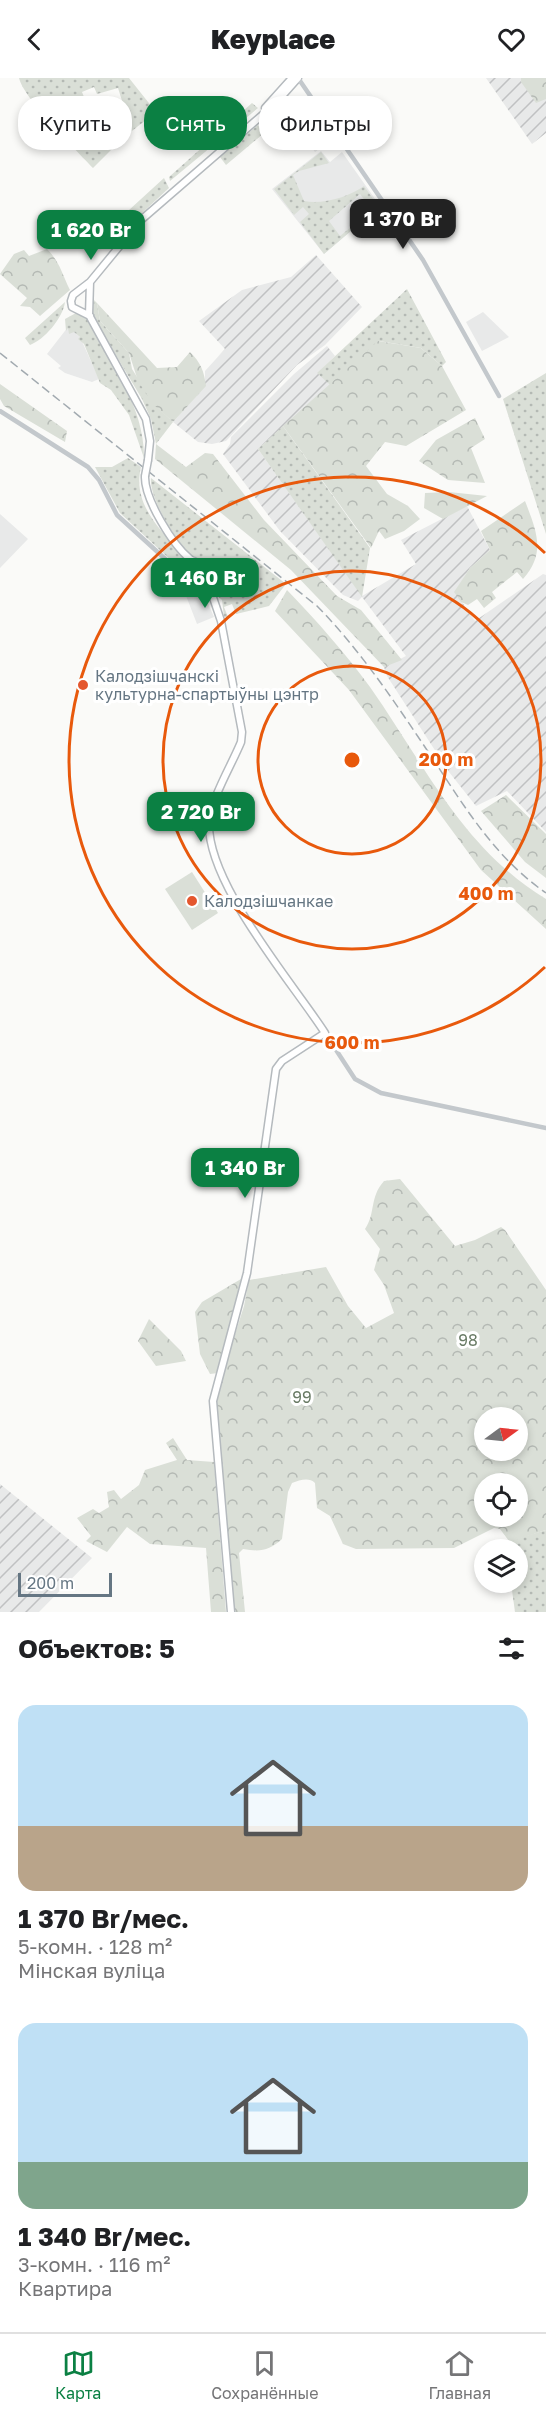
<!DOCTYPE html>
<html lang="ru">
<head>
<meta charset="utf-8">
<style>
	body { margin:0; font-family:"Golos Text",sans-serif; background:#f6f6f6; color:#202124; height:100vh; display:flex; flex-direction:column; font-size:22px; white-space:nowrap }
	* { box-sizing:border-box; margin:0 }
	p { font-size:20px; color:#757577 }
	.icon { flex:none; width:33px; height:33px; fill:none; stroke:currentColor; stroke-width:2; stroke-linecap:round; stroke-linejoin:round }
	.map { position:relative; height:1534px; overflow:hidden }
	.panel { display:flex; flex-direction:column; background:#fff; flex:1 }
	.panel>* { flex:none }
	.hud { position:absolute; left:18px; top:18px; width:510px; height:54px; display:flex; gap:12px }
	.needle { width:39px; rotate:75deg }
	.buttons { position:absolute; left:474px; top:1329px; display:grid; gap:12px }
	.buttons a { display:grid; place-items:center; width:54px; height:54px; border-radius:50%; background:#fff; box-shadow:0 3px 9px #0003; font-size:30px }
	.scale { position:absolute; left:18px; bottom:15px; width:94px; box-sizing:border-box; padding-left:6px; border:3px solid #657683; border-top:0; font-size:16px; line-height:21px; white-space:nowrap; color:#657683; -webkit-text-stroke:4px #fff; paint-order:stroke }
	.price { position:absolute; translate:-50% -51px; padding:0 14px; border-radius:12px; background:#0b8043; color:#fff; font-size:20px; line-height:39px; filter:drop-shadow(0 2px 3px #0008) }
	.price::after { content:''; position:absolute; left:50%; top:36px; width:18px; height:14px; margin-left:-9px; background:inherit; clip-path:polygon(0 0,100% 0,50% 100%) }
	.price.selected { background:#222; color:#fff }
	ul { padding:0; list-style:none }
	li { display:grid; align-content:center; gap:12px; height:318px; padding:0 18px }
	li span { display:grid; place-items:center; height:186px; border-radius:18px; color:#555 }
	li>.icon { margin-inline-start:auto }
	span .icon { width:108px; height:108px; fill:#fffc; stroke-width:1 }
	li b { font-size:26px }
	h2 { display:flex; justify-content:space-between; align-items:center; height:72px; padding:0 18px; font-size:26px }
	.pill { padding:0 21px; border-radius:24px; background:#fff; box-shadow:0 3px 9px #0003; font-size:21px; line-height:54px }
	.pill.selected { background:#0b8043; color:#fff }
	header { display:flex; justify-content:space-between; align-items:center; height:78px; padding:0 18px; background:#fff; font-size:27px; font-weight:800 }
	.tab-bar { display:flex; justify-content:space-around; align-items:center; height:84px; border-top:2px solid #e0e0e0; background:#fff; font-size:16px; color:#757577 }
	.tab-bar a { display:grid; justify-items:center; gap:3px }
	.tab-bar .selected { color:#0b8043 }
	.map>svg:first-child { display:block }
	.built { fill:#e8e9e9 }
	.industrial { fill:url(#industrial-furrows) }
	.green { fill:url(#green-dots); fill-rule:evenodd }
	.forest { fill:url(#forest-crowns); fill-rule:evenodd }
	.pitch { fill:#dadfd7 }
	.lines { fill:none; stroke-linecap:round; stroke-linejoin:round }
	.major-casing { stroke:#b5babe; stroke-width:9 }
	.minor { stroke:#c3c8cc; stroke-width:4.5 }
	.major { stroke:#fff; stroke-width:6 }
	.rail { stroke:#a2aab0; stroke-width:1.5; stroke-dasharray:9 4.5; stroke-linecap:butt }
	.major-bridge-casing { stroke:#b5babe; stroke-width:9; stroke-linecap:butt }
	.major-bridge { stroke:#fff; stroke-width:6 }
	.ring { fill:none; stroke:#e8590c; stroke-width:3 }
	.poi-dot { fill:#e4572e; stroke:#fff; stroke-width:2 }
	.labels { text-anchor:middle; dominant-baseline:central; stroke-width:6; stroke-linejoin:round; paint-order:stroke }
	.poi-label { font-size:16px; fill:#657683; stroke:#fff; text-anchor:start }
	.park-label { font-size:16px; fill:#687a64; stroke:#fff }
	.centre { fill:#e8590c; stroke:#fff; stroke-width:3 }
	.ring-label { font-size:18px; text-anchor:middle; font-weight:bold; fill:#e8590c; stroke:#fff; stroke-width:6; stroke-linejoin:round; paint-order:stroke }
</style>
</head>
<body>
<header><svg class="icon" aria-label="back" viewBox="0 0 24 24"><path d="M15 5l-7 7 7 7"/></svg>Keyplace<svg class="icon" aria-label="heart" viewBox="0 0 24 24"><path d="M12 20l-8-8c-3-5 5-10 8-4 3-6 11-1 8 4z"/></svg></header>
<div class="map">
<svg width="546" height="1534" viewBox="0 0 546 1534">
	<defs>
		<pattern id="industrial-furrows" width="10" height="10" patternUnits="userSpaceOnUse" patternTransform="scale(1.5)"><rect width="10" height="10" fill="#e8e9e9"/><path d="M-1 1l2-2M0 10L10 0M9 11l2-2" fill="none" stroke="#c0c1c2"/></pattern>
		<pattern id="green-dots" width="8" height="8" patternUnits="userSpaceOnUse" patternTransform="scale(1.5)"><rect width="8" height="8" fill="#dadfd7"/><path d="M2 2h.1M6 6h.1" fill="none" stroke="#b4b9b4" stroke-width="1.8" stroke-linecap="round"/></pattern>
		<pattern id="forest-crowns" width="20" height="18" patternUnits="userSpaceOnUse" patternTransform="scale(1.5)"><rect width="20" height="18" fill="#dadfd7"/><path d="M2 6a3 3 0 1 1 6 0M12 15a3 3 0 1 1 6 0" fill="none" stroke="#b4b9b4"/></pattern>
	</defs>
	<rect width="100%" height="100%" fill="#fafaf8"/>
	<path class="built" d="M313,31l20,30 -18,13 -13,-18 7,-6 -4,-7z
		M321,73l9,11 12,-10 38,54 -56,48 -52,-65z
		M483,234l26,25 -27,14 -16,-29z
		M68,249l12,10 19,42 -7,3 -27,-9 -7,-5 3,-2 -14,-12z
		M0,436l28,25 -28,29z
		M190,505l15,14 9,20 -17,7 -14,-36z"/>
	<path class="industrial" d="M486,0h60v55l-14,11z
		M316,177l46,52 -37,38 -28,20 -71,76 -14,3 -14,-2 -25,-20 32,-36v-15l20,-22 -26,-28 43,-31 49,-13z
		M327,268l8,10 -17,17 12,12 -72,64 104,147 54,-32 -15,-24 66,-34 23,44 -20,18 -15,24 20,29 68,-47 3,1v257l-39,-41 -31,15 -27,-34 -62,-96 -3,-9 22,-11 -44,-59 -4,4 -15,-6 -63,-64 -57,-77 7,-10 1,-7 63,-63z
		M0,1406l92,74 -53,54h-39z"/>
	<path class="green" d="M19,0h110l27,34 -33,26 -30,30c-17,-18 -69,-69 -74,-90zM94,9l3,7 21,-6 6,19 -1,9 7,9 -13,6 -7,-23 -12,-1 -4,-7 -8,2 -4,-10z
		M252,25l6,5 -88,73 -1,-4z
		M258,47l5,9 -37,31 -6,-8z
		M321,74l8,11 -30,8 -6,4 11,26c18,4 45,-4 60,-15l15,21 -55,47 -24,-32 9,-8 -6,-7 -9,8 -20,-26zM360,116l12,16 -32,26 -11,-15z
		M164,100l5,10 -56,52 -2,-8 6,-11z
		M407,211l39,73 -4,4 -21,-18 -42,-7 -49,44 -13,-12z
		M92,220l5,5 3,18 29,32 3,16 23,36 18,17 -17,22 -5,-25 -9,-20 -50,-84z
		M65,224c-2,16 -21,38 -35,43l-5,-7z
		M76,235l13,6c22,43 56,90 55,139l-15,-43 -18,-25 -11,-7 -16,-39 -6,-5 2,-2 -6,-5 -5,2 -1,-6 -2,3 -1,-12z
		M546,295v161l-43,-135z
		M283,348l87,122 -8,49 -104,-148z
		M128,380l13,9c-9,37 19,63 42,87l3,8 -4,4 -7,-2 -55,-51 -25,-46h17z
		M151,400l135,106 -17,22 -33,8 -4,-10 -8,3 4,10h-4l-2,-17 -9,-8 -8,-29c-4,-3 -10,-3 -13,-6 -15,-15 -43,-58 -41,-79z
		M546,1452v82h-31l-4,-29 7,-1v-32l-8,-1 -1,-8z"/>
	<path class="forest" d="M521,0h25v21l-10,4 -15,-21z
		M47,171c13,13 15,25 23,41l-30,26 -10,-9 -10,-1 7,-8 -27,-24 14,-20 10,-4 5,6z
		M97,225l60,65 20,-1 13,-15c11,11 14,19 16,34l-33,36 -19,-17 -16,-24 -9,-28 -29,-32z
		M378,263l43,7 21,18 24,44 -60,36 -21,-4 -19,24 21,28 21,12 12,13 -16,12 -19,8 -6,-8 -8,17 -88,-122z
		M0,306l67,47 -2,11 -61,-36 -4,-7z
		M475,340l10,21 -14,9 14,35 -37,-3 -29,-19 17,-21z
		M156,366l30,23 19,-14 8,1 51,66 73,76 24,14 41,50 -18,7 -93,-97 -136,-111z
		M449,414l38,4 -44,23 -19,-11 1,-15z
		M525,423c12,31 21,52 -2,78l-6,-7 -25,20 4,6 -12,10 -7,-9 -9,6 -7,-3 -7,-10 16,-24 20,-18 -9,-19z
		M287,512c30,31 58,63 83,97 54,77 93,162 176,212v30l-65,-59 -132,-180 -74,-79z
		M506,717l40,39v44l-21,-16 -44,-51z
		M400,1101l55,67 20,-6 26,-13 4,3 41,60v240l-34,11h-3l-9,-12 -6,-1 -40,20 -98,1 -13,-5 -13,-28 -13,-8 -2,-25c-6,-6 -15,-3 -23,0l-4,9 -6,47c-13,12 -22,13 -39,10l-4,4 6,59h-11l-18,-206 7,-34 21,-66 5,-26 77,-13 22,39 18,22 28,-15 -10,-28 -10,-15 6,-21 -15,-20c11,-16 4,-31 19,-48zM484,1340h34v32h-34zM484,1406h34v32h-34z
		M241,1201l-23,94 -8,1 -10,-20 -5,-42 7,-10z
		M149,1241l32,32 5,10 -30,5 -18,-25z
		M173,1360l14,22 27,2 12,150h-15l-5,-64 -56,-4 -23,-17 -20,25 -21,-11 5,-5 -14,-18 16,-9 6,4 10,-6 -2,-15 7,-2 7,9 18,-14 6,-15 32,-10 -11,-17z"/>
	<path class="pitch" d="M192,794l26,41 -26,17 -27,-41z"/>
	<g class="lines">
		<defs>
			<path id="major" d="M265,30l27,-30
				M90,204l-1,33 57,104 4,22 -2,19
				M90,238l-18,-9 -1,-6 2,-6 17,-13 51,-62 133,-115 24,-27
				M145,398c-1,23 28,69 45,83 6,5 11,2 16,9v9l-7,5
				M194,483l-7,6 -1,9 5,5 10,2
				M206,499l15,44 21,111 -1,10c-9,22 -26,50 -31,72 -12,60 83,169 115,219l-43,28 -6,8 -29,204 -34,128 18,211"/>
		</defs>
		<use href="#major" class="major-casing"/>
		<path class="minor" d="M298,0l125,182 76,136
			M0,333l88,56 11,13 18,35 57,52 12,8
			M325,955l30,46 26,14 165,35"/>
		<use href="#major" class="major"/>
		<path class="rail" d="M0,275l317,253c46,47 81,101 118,156 32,49 62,97 111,131"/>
		<defs>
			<path id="major-bridge" d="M145,398l3,-16"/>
		</defs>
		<use href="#major-bridge" class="major-bridge-casing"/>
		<use href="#major-bridge" class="major-bridge"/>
	</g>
	<g class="ring">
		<circle cx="352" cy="682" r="94"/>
		<circle cx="352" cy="682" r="189"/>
		<path d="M545 889A283 283 0 1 1 545 475"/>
	</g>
	<g class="poi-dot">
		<circle cx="83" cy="607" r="6"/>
		<circle cx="192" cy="823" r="6"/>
	</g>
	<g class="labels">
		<g class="poi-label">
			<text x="95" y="598">Калодзішчанскі<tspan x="95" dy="18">культурна-спартыўны цэнтр</tspan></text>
			<text x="204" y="823">Калодзішчанкае</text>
		</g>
		<g class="park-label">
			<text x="468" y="1262">98</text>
			<text x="302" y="1319">99</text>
		</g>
	</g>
	<circle cx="352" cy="682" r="9" class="centre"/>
	<g class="ring-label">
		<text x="446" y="688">200 m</text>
		<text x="486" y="822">400 m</text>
		<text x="352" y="971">600 m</text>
	</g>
</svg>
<div class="buttons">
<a><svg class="needle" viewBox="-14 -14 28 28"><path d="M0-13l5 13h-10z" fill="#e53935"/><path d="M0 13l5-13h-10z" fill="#757577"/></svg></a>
<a><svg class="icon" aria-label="locate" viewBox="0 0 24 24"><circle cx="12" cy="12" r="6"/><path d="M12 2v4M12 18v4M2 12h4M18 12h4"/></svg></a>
<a><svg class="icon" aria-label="layers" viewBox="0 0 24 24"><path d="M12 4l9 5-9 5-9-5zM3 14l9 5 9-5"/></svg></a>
</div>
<div class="scale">200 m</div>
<b class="price selected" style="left:403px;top:172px">1 370 Br</b>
<b class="price" style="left:91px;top:183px">1 620 Br</b>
<b class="price" style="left:205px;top:531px">1 460 Br</b>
<b class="price" style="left:201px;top:765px">2 720 Br</b>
<b class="price" style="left:245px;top:1121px">1 340 Br</b>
<div class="hud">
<a class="pill">Купить</a>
<a class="pill selected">Снять</a>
<a class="pill">Фильтры</a>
</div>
</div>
<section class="panel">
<h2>Объектов: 5<svg class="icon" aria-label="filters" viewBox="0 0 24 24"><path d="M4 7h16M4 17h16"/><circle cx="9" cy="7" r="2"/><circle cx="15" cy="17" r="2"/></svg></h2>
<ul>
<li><span style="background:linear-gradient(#bfe0f5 65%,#b9a48a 0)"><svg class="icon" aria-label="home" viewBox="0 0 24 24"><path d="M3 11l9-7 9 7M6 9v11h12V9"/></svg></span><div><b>1 370 Br/мес.</b><p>5-комн. · 128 m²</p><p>Мінская вуліца</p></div></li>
<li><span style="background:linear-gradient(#bfe0f5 75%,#7fa58c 0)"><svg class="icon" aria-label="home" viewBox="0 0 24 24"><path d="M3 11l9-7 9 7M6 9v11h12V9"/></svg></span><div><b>1 340 Br/мес.</b><p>3-комн. · 116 m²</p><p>Квартира</p></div></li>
</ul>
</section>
<nav class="tab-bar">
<a class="selected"><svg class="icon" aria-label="map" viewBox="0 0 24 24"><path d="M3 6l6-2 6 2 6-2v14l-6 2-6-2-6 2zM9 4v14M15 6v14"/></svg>Карта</a>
<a><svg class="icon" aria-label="saved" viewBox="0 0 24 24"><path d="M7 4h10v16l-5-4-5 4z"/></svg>Сохранённые</a>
<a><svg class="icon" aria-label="home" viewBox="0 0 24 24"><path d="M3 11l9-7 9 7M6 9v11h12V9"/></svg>Главная</a>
</nav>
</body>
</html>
